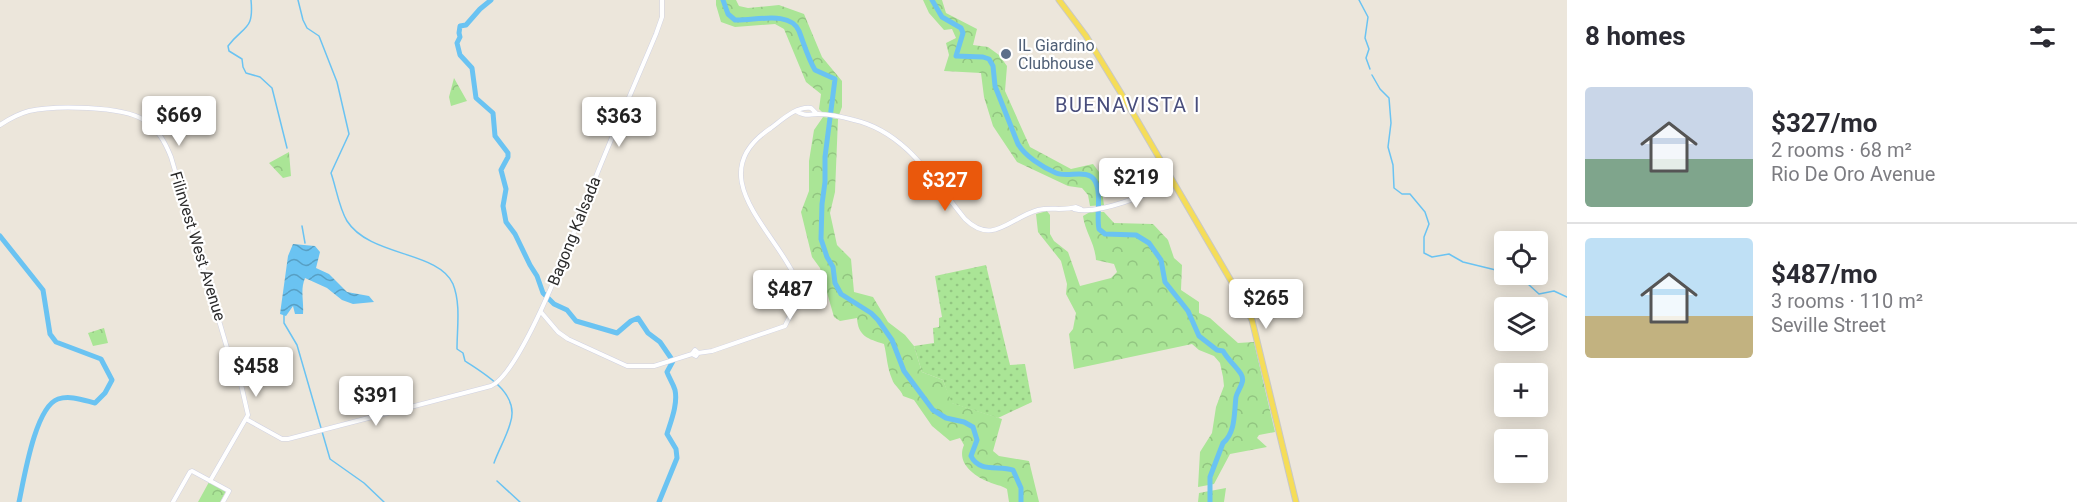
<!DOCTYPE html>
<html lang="en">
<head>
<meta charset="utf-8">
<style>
	body { margin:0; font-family:Roboto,sans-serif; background:#f2f2f3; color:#2b2b33; height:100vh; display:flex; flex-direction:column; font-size:22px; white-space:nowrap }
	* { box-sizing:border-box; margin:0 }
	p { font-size:20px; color:#7c7c81 }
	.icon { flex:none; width:33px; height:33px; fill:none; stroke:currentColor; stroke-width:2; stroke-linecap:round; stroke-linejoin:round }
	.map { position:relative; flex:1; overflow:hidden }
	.side { display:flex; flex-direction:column; background:#fff; width:510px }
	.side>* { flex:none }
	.buttons { position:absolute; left:1494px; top:231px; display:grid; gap:12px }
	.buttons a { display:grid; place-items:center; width:54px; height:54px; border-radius:6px; background:#fff; box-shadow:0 3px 15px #0003; font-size:30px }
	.price { position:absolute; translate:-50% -51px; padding:0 14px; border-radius:6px; background:#fff; color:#222; font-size:20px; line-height:39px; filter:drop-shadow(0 2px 3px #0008) }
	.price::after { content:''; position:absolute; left:50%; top:36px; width:18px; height:14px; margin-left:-9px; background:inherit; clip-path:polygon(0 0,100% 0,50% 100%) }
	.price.selected { background:#ea580c; color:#fff }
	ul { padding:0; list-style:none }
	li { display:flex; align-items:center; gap:18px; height:150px; padding:0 18px }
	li+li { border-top:2px solid #e1e1e2 }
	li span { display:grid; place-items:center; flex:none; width:168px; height:120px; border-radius:6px; color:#555 }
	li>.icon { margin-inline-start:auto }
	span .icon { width:72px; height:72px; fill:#fffc; stroke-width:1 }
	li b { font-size:26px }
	h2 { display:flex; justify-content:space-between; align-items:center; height:72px; padding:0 18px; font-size:26px }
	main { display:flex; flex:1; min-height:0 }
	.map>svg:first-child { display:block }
	.grass { fill:url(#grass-dots) }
	.forest { fill:url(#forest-crowns) }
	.water { fill:url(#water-waves) }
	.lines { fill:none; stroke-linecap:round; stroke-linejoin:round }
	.stream { stroke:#6ac3f2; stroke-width:1.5 }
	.river { stroke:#6ac3f2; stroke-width:5 }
	.minor-casing { stroke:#d0d2e3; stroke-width:5 }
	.major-casing { stroke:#c8c8c8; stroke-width:7 }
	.minor { stroke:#fff; stroke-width:4 }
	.major { stroke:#f5dd58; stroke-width:5 }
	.service-dot { fill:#5c6f8a; stroke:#fff; stroke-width:2 }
	.labels { text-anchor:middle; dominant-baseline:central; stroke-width:4.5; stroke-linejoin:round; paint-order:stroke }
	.service-label { font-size:16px; fill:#4e5e75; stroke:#fff; text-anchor:start }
	.street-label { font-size:16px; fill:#2a2a2a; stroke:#fff }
	.quarter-label { font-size:20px; letter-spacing:1.5px; fill:#494e7c; stroke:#fff }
</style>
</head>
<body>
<main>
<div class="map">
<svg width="1567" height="502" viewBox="0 0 1567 502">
	<defs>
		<pattern id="grass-dots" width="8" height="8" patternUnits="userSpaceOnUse" patternTransform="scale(1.5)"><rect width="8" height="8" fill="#aae596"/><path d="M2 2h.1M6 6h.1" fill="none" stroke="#92c581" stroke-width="1.8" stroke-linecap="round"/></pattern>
		<pattern id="forest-crowns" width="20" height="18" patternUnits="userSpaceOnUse" patternTransform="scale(1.5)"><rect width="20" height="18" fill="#aae596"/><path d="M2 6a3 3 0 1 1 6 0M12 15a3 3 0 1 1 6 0" fill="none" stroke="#92c581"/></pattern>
		<pattern id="water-waves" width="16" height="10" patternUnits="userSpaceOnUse" patternTransform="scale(1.5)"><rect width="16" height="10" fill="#6ac3f2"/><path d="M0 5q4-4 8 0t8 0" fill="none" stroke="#579fc4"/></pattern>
	</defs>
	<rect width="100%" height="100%" fill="#ece6db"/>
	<path class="grass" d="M986,265l24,100 15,-1 7,38 -34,16 -47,-15 -8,-23 -21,-8 -8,-26 20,-3 -1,-15 6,-1v-9l3,-1 -7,-41z"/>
	<path class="forest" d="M716,0h20l3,6 9,2 31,-3 25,9 18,43 20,24v26l-3,8 -16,-2 -4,-4 2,-15 -15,-12 -22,-53 -9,-5 -40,3 -14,-5 -5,-17z
		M923,0h19l4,13 31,16 -4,16 15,2 11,8 8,11 -2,25 25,56 41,22 22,-5 6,8 5,33 -14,1 -2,-11 -6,-7 -14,-2 -51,-24 -24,-36 -9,-29 -3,-24 -37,-2 5,-16 -3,-12 10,-5 -4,-9 -8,1 -15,-17z
		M454,78l13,23 -16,5 -2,-9z
		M823,117l15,2 -3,73 -5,21 7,32 14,14 3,33 19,5 15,25 17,13 9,11 8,26 21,8 9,23 50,16 -9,32 6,5 30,5 10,41h-30l-2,-13c-6,-4 -12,-4 -18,-7 -15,-6 -33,-19 -25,-37l-4,-7 -10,3 -18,-15 -18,-26 -11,-4c-2,-7 -9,-10 -11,-17 -5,-11 -5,-23 -8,-35 -16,-5 -26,-8 -27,-26l-17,3 -6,-4 -14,-49 -8,-11 -11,-45 8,-21v-30l5,-31z
		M289,152l2,24 -8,2 -14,-15z
		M1047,211l3,4v19l4,7 14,11 12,34 31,-8 6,-6 -3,-8 -18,-4c-1,-17 -11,-28 -13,-44l7,-4h14l10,11 39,1 15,16 6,18 8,7 -1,25 18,12v11l11,5 28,25 16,-1 21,90 -16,3 -2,3 10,9 -37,7 -16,30 -16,3 2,-35 12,-19 4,-26 8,-21 -1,-9 -3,-14 -6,-7 -15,-6 -7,-6 -118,25 -5,-35 4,-5 3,-16 -10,-19 1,-10 -6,-23 -23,-29 -2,-18z
		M104,328l4,15 -15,3 -5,-13z
		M209,482l17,9 -6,11h-22z
		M1226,488l-2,14h-26l1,-9z"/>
	<path class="water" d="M293,244l22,2 5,6 -4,16 13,6 18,18 22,4 5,6 -21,2 -11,-4 -15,-12 -22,-10c-5,12 -1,23 -2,36h-8l-2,-8 -7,10 -6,-2 8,-58z"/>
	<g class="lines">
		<path class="stream" d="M251,0c3,31 -7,25 -23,46l1,5 13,8 1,8 3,6 14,4 12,11 15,60
			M298,0l5,20 4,8 12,8 18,46 12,52 -18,39c5,14 8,35 16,48 23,36 92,30 106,63 8,20 4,44 4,65l6,4 2,8c21,14 56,33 45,63 -4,14 -11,25 -16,39
			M1359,0l9,17 -3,21 4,11 -3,9 4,11
			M1372,75l8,14 9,9 2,25 -3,24 5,18 1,23 8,6h8l15,18 4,12 -5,13v16l8,4 17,-3 14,8 41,10
			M302,226l3,17
			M1510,274l18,10 11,10 15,-3 13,6
			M284,314v9l13,22 33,114 34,24 20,19
			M497,481l23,21"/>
		<path class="river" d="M491,0l-11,9 -14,16 -6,1 -1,7 1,4 -3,6 3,12 12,13 4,30 17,15 2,23 13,17v4l-7,13 5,19 -3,17 3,16 9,12 15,31 7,11 6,17 11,11 13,6 9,11 41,12 14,-12 7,-3 10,15 12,9 13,19 -6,11c2,6 6,11 8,18 3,14 -4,31 -8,44l9,15 1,9 -18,44
			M723,0l5,14 7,6c20,1 55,-10 64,11 5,13 9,27 16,39l20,9 -10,78v25l-3,22 -1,35 6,18 6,10 2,16 6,11 30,19 7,7 14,20 12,31 29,39 13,8 18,4 9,5 4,13 -6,16c8,17 28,9 42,14l8,18v14
			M932,0l10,17 19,11 2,5 -7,23 27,1 6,2 4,7 2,20 23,58c7,12 24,23 38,29 12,5 32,-5 39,8 7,13 1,34 4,48l6,5 31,1 13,8 12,17 4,22 23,29 11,25 18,14 6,1c5,9 13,15 18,23 5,8 -3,15 -5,23 -2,15 0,35 -13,46l-13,34v25
			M0,236l43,54 7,44 6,8 45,17 11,21 -7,13 -10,10c-12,-3 -25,-8 -37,-4 -23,8 -34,80 -39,103"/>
		<defs>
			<path id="minor" d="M796,111c9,6 13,3 22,3 11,0 25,3 36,6 52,12 79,60 111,99 28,27 44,-1 73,-9 12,-3 26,1 38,-3l5,2
				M0,125c9,-6 18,-11 29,-14 26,-6 93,-5 115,9 14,9 21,22 27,37l59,201 9,20
				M1074,209c23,7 77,-16 99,-27
				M794,305l-3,2 2,3 3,-2 -2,-3 3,-10v-14c-21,-50 -98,-106 -26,-153 11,-8 25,-22 40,-20l6,6
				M541,312l17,20 10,7 59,27h27l38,-12
				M698,353l-3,-3 -3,4 4,2 2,-3 14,-2 73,-25 8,-16
				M246,419l36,20h6l203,-53c34,-15 93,-181 110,-222 18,-44 37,-87 55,-130l6,-17v-17
				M210,481l38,-66 -10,-44 -8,-19
				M173,502l17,-30 2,-1 37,20 -6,11"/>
			<path id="major" d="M1059,0l27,36 44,72 114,195 8,17 44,182"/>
		</defs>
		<use href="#minor" class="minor-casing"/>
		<use href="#major" class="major-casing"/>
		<use href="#minor" class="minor"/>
		<use href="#major" class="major"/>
	</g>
	<circle class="service-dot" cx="1006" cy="54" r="6"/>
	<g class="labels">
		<g class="service-label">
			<text x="1018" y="45">IL Giardino<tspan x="1018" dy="18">Clubhouse</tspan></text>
		</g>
		<g class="street-label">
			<text transform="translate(574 231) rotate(-68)">Bagong Kalsada</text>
			<text transform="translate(198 246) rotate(73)">Filinvest West Avenue</text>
		</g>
		<g class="quarter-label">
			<text x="1128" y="105">BUENAVISTA I</text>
		</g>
	</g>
</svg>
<div class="buttons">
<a><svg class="icon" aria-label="locate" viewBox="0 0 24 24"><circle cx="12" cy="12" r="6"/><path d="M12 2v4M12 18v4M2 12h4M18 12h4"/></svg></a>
<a><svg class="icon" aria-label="layers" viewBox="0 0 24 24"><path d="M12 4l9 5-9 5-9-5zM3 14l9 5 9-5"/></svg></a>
<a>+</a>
<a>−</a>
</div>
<b class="price" style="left:179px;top:147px">$669</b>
<b class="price" style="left:619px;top:148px">$363</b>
<b class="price" style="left:1136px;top:209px">$219</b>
<b class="price selected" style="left:945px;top:212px">$327</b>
<b class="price" style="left:790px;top:321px">$487</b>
<b class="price" style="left:1266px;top:330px">$265</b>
<b class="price" style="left:256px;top:398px">$458</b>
<b class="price" style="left:376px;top:427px">$391</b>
</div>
<section class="side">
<h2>8 homes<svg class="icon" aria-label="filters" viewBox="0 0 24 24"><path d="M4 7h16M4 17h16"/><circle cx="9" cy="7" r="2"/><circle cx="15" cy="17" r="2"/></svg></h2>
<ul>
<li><span style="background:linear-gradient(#c9d6e8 60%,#7fa58c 0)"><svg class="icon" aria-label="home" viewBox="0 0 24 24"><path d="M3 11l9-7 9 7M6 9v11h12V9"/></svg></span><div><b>$327/mo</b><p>2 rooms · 68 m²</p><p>Rio De Oro Avenue</p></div></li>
<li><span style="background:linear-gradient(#bfe0f5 65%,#c2b280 0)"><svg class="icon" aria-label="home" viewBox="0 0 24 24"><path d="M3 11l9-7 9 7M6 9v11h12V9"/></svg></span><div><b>$487/mo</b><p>3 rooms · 110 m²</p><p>Seville Street</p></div></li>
</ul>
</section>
</main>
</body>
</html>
